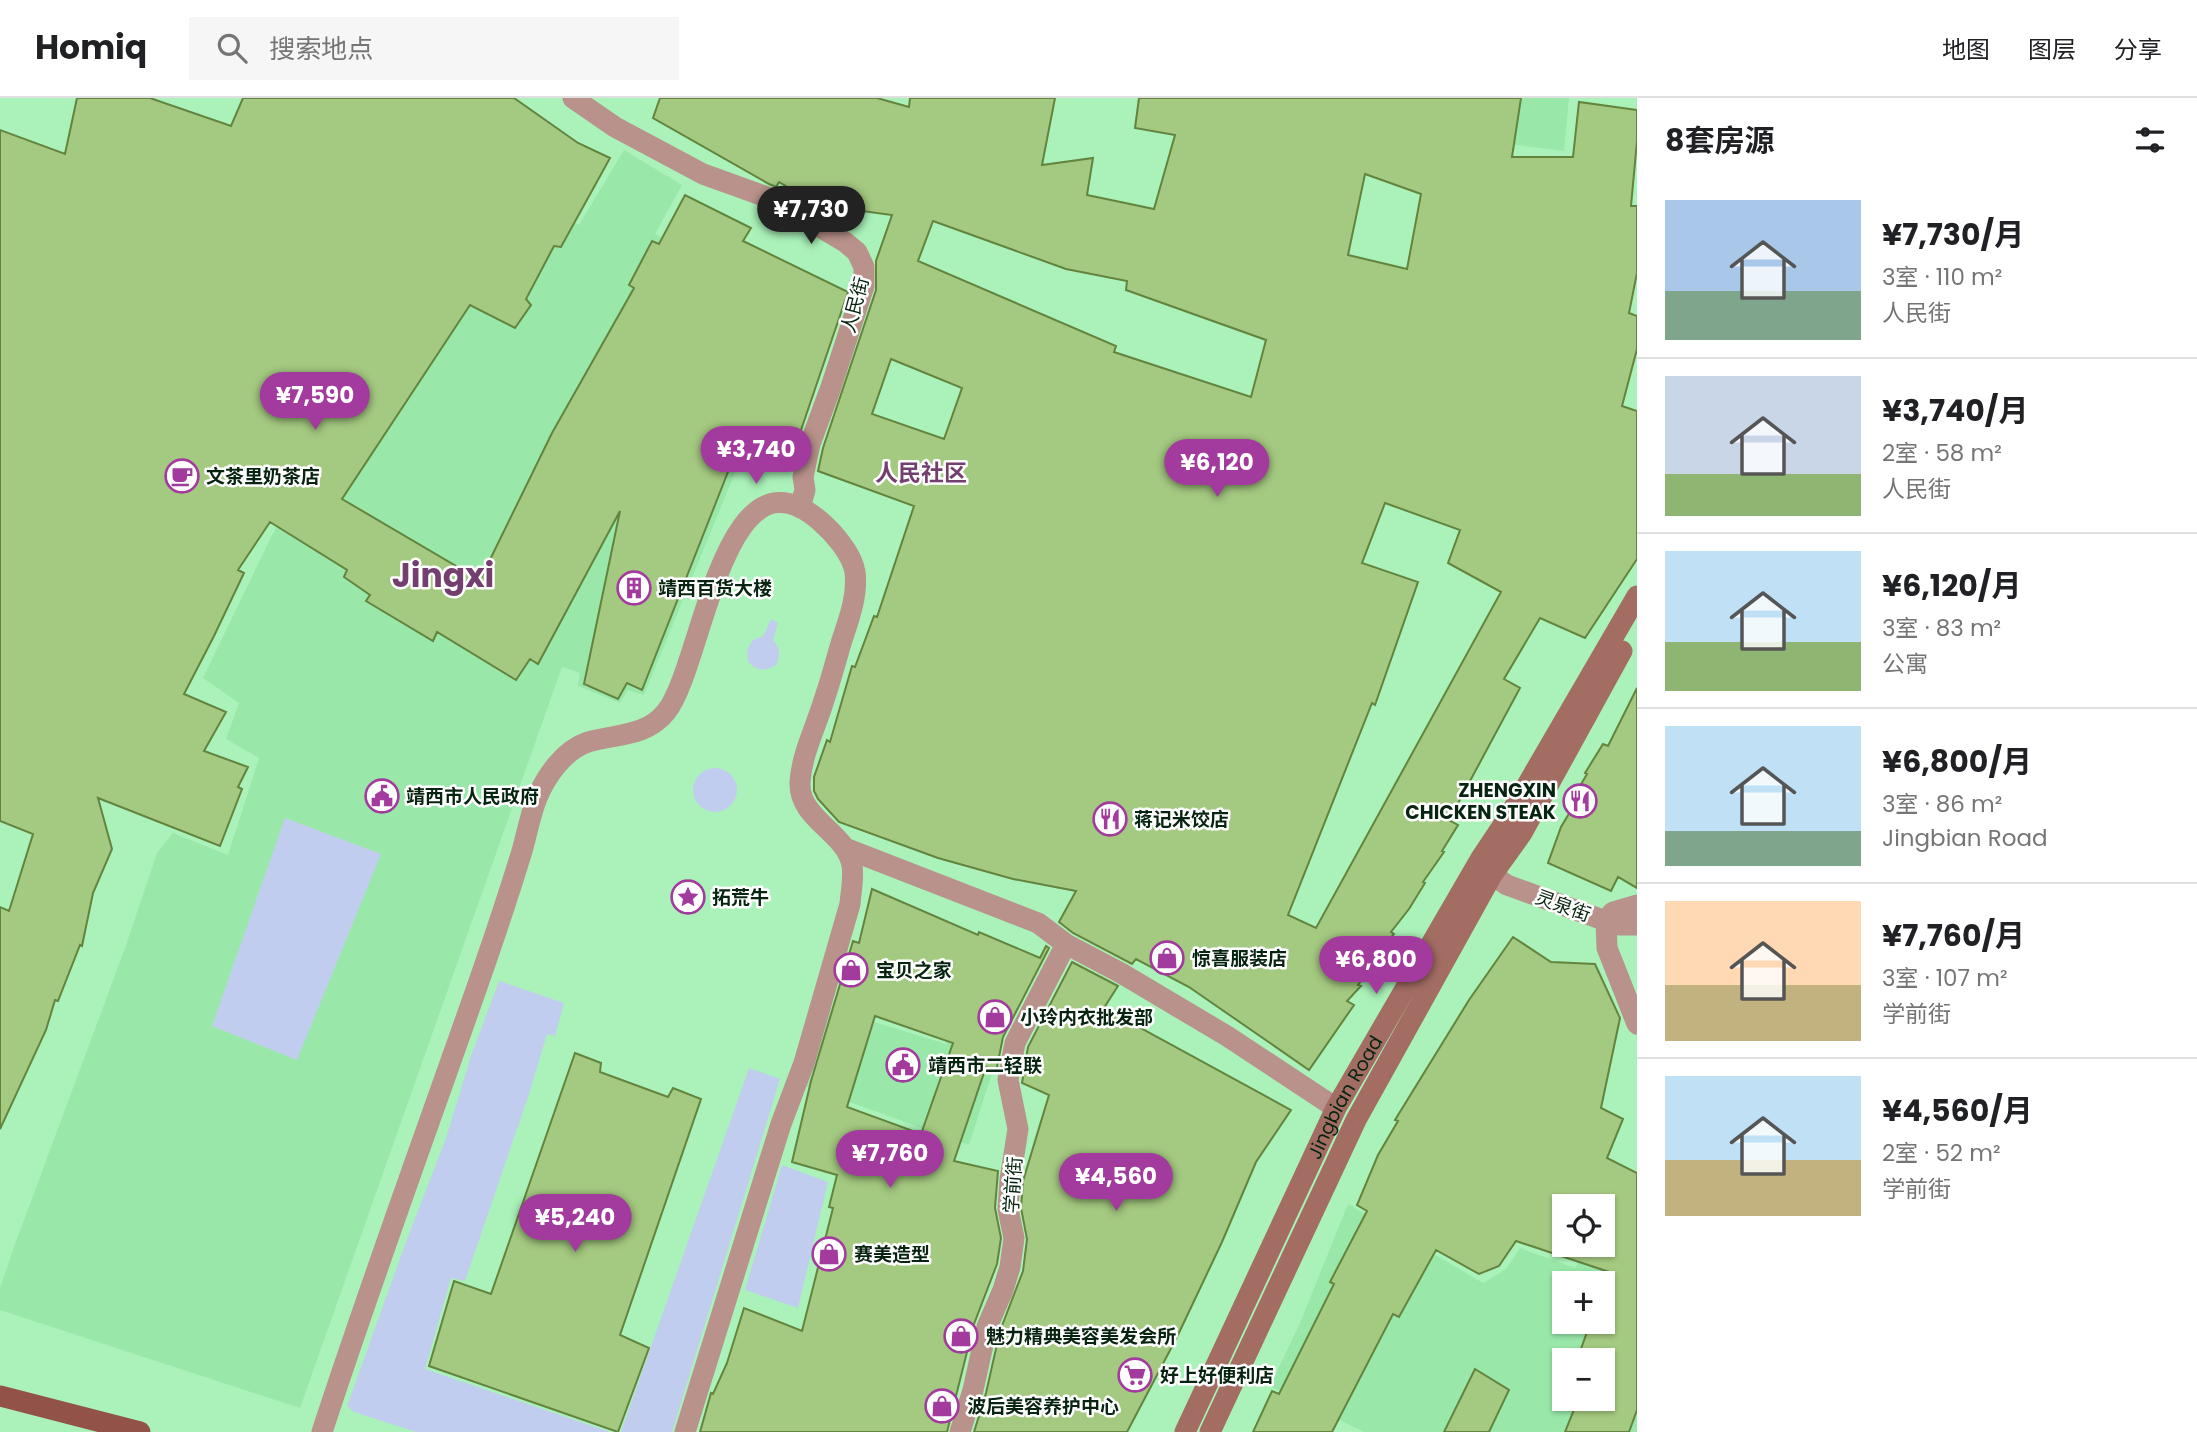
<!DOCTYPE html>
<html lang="zh">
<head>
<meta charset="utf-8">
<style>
	body { margin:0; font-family:Poppins,"Noto Sans SC",sans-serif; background:#f6f6f6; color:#202124; height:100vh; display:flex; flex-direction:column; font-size:26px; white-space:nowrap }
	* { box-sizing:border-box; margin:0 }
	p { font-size:23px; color:#757577 }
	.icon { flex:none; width:38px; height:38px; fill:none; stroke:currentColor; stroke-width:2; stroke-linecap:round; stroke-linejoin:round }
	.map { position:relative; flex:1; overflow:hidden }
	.sheet { display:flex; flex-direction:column; background:#fff; width:560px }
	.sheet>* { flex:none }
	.tools { position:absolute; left:1552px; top:1096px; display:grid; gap:14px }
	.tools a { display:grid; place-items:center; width:63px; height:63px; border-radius:0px; background:#fff; box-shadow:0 2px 5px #0004; font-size:35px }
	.price { position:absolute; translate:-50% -60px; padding:0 16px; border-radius:24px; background:#a33a9d; color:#fff; font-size:23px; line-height:46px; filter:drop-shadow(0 2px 4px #0008) }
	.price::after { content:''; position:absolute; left:50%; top:42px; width:21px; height:16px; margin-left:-10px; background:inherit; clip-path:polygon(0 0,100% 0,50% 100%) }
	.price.active { background:#222; color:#fff }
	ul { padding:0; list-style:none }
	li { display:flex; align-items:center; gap:21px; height:175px; padding:0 28px }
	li+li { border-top:2px solid #e0e0e0 }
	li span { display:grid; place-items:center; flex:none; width:196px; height:140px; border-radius:0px; color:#555 }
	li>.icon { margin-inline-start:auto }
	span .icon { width:84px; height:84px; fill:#fffc; stroke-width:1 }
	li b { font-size:30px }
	h2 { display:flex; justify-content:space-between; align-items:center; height:84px; padding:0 28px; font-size:30px }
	header { display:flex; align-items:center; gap:42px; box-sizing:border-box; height:98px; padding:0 35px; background:#fff; border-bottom:2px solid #e0e0e0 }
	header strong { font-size:33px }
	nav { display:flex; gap:38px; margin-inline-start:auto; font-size:24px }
	.search { width:490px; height:63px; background:#f6f6f6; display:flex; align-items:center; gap:18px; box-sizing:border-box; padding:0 24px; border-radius:0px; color:#757577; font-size:26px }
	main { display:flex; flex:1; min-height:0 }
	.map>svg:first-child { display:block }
	.built { fill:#99e8aa; fill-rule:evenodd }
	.green { fill:#c1cdef }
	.building { fill:#a4c980; stroke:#62843e; stroke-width:2; fill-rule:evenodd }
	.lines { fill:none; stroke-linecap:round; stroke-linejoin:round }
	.street { stroke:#b8928b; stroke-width:21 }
	.secondary { stroke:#a36d63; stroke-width:21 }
	.primary { stroke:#935247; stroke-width:21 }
	.labels { text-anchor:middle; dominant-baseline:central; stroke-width:5; stroke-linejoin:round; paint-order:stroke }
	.street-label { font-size:19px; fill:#072410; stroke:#fefefe }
	.poi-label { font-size:19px; font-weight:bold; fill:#072410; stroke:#fefefe; text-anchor:start }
	.quarter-label { font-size:23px; font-weight:bold; fill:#743f6f; stroke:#fefefe }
	.town-label { font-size:33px; font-weight:bold; fill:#743f6f; stroke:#fefefe }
</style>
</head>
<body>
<header>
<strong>Homiq</strong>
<div class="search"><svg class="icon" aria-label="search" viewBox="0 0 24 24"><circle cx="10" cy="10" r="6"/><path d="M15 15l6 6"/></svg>搜索地点</div>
<nav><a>地图</a><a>图层</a><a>分享</a></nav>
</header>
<main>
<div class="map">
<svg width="1637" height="1334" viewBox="0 0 1637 1334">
	<rect width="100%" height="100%" fill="#aaf2b9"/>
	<path class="built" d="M1473,0h96l-5,53 -97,-12z
		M624,52l58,35 -27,49 72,42 -80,135 96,42 -99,242 -16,-5 -8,13 -42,-17 2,-13 -18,-6 -262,741 -300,-98v-22l15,-44 109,-293 33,-98 16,-20 55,22 31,-97 -33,-19 13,-36 -36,-25 70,-145 31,-49 203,-298 72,39z
		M829,910l117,36 8,-22 49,17 -34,106 -164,-59z
		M1348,1106l135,79 23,-14 14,-21 55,20 13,-24 49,14v174h-273l-94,-46 30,-63zM1564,1185h39v38h-39zM1564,1262h39v38h-39z"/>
	<path class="green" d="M771,521l7,4 -5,17c7,8 8,15 3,25 -10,7 -21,6 -28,-4l-1,-11 6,-10 10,-4z
		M693 692a22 22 0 1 1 44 0a22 22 0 1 1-44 0Z
		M285,720l96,36 -84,206 -85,-34z
		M499,883l65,22 -9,33 -8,-2 -17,57 -65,190 -14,-3 -26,91 185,63h-194l-62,-20 -7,-6 59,-164 40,-104 25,-82z
		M749,970l31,11 -108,353h-51z
		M782,1067l46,17 -30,126 -53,-18z"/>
	<path class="building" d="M77,0h73l81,28 12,-28h271l64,45 32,15 -49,89 -7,-1 -28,53 5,6 -16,23 -45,-23 -128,194 138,81 72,-147 82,-145 -5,-3 23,-44 7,3 26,-49 66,33 -8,13 105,51 -50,147 -5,23 -17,-6 -2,3 -35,-15 -97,246 -15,-7 -9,16 -34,-15 36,-173 -82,153 -8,-5 -14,21 -79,-48 -4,9 -67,-40 4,-6 -26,-18 3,-7 -77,-48 -32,48 6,3 -30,63 -30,58 42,18 -22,39 44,16 -10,20 4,2 -22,57 -122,-48 14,51 -19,44 -11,53 -2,-1 -22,56 -3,-1 -9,30 -46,99v-222l9,4 24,-77 -33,-13v-691l65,24z
		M660,0h217l32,9 1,-9h145l-13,67 51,-7 -6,37 67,14 21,-74 -40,-7 4,-30h382l-9,59h61l6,-55 58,8v31l-6,65h6v67l-8,40 8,3v33l-15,57 15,5v148l-52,79 -45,-20 -36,61 16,9 -71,132 9,5 -16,26 2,1 -21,30 2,1 -16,26 -18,23 3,2 -10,12 3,2 -29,37 3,1 -14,15 7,4 -45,65 -120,-83 -53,-28 -4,5 -59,-31 -14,-11 17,-31 -63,-12 -75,-21 -99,-36 -21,-23 -4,-8v-14l13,-37 3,2 22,-76 3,1 19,-51 3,1 37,-111 -96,-35 5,-23 53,-158v-29l16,-46 -74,-10 -39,-23 -3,5 -7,-3 -116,-66zM1365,76l56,20 -14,75 -59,-14zM933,123l133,48 61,12 -1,9 140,50 -15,57 -137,-45 2,-6 -198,-85zM891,261l71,29 -18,51 -72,-25zM1385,405l75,27 -12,33 53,29 -185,336 -28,-13 84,-212 3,2 43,-123 -56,-19z
		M1637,590v200l-19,-11 -7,14 -63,-28 13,-36 12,-20 -4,-2 18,-31 -2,-1 18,-29 5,2z
		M872,791l106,46 1,-3 61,26 6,-12 3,2 -46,89 -7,35 -10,-5 -32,94 44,10 -3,37 6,30 -4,26 -23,60 -27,108h-247l11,-39 2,1 14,-31 17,-55 58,23 31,-123 -4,-1 8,-32 -45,-13 19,-81 42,-140 6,2zM875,918l78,27 -32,91 -74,-27z
		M1513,839l38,25 44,2 25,54 -19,90 22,11 -16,39 30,15v237l-8,22h-64l12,-30 -10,-4h36v-38h-26l14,-39h12v-32l6,-17 -93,-31 -17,25 -20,8 -43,-24 -37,67 -6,-3 -61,118h-79l19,-41 7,3 55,-110 -4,-2 37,-71 -10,-6 21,-50 20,-34 -3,-1 74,-120zM1564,1108h39v38h-39z
		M1072,864l46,24 -14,22 187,102 -35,52 -34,80 -45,95 -50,95h-153l12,-39 14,-62 23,-60 4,-32 -6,-31 2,-27 26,-86 -27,-12 6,-36z
		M575,955l26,10 -1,9 68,25 5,-9 28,11 -81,236 29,13 -31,84 -189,-66 25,-85 37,13z
		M1475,1271l34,21 -20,42h-45z"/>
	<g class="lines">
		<path class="street" d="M573,0l42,29 88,47 64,23 31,17 47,28 12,10 7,15v19l-33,101 -21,57 -7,33 2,13 -5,18
			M845,750l193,75 28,21 55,29 106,63 109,72
			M1492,777l15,10 99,36 13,4h18
			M1637,807l-24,7 -7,9 1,27 30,76
			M322,1334c45,-138 95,-275 143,-411 20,-56 40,-114 57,-170 5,-17 8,-36 15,-53 9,-22 27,-48 51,-56 27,-8 58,-5 78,-30 37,-45 57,-276 154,-191 14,12 32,33 35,51 3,23 -6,47 -13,68 -6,20 -11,40 -18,60 -8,27 -22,53 -24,82 -2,37 46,50 52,83 2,13 -1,26 -2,39l-46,159 -23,61 -96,308
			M960,1334l13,-42 14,-63 16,-37 7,-23 4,-29 -6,-29 2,-29 8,-51 -10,-49 7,-37 51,-99"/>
		<g class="secondary">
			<path id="s1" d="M1185,1334l151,-324 145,-250 28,-42 128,-220"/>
			<path d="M1210,1334l146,-312 136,-245 30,-42 100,-182"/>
		</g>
		<path class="primary" d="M0,1298l140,36"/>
	</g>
	<defs>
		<symbol id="cafe-ring" viewBox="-11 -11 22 22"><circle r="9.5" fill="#fefefe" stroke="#a33a9d" stroke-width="1.5"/><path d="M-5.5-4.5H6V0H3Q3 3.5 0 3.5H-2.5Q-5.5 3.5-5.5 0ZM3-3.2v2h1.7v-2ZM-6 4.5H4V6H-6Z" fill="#a33a9d"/></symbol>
		<symbol id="building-ring" viewBox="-11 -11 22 22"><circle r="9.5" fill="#fefefe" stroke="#a33a9d" stroke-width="1.5"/><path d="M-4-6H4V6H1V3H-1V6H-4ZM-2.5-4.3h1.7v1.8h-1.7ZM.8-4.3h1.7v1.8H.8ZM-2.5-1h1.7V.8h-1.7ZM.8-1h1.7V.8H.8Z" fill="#a33a9d"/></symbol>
		<symbol id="civic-ring" viewBox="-11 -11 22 22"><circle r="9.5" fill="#fefefe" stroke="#a33a9d" stroke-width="1.5"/><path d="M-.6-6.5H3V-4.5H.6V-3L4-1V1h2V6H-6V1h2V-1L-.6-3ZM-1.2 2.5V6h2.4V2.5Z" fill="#a33a9d"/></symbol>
		<symbol id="restaurant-ring" viewBox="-11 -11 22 22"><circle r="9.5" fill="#fefefe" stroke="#a33a9d" stroke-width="1.5"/><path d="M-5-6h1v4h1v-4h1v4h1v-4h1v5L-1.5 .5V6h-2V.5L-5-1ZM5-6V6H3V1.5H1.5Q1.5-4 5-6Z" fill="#a33a9d"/></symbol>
		<symbol id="sight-ring" viewBox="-11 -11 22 22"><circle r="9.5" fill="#fefefe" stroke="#a33a9d" stroke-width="1.5"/><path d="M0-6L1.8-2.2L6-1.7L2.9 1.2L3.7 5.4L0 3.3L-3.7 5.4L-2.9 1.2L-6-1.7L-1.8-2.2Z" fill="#a33a9d"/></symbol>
		<symbol id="shop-ring" viewBox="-11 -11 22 22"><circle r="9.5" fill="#fefefe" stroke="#a33a9d" stroke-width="1.5"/><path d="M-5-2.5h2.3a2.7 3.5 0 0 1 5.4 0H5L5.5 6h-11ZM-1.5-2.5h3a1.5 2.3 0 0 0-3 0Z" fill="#a33a9d"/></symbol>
		<symbol id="supermarket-ring" viewBox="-11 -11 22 22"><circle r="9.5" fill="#fefefe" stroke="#a33a9d" stroke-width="1.5"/><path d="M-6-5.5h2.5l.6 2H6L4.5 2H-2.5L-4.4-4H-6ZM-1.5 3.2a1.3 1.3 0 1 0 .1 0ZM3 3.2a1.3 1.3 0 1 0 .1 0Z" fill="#a33a9d"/></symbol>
	</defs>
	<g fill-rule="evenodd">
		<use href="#cafe-ring" x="163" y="359" width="38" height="38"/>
		<use href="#building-ring" x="615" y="471" width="38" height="38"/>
		<use href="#civic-ring" x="363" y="679" width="38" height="38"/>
		<use href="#restaurant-ring" x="1561" y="684" width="38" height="38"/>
		<use href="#restaurant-ring" x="1091" y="702" width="38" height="38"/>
		<use href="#sight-ring" x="669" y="780" width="38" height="38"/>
		<use href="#shop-ring" x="1148" y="841" width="38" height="38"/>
		<use href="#shop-ring" x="832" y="853" width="38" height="38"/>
		<use href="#shop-ring" x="976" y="900" width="38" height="38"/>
		<use href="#civic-ring" x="884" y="948" width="38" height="38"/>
		<use href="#shop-ring" x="810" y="1137" width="38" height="38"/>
		<use href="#shop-ring" x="942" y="1219" width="38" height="38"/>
		<use href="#supermarket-ring" x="1116" y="1258" width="38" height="38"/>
		<use href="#shop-ring" x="923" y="1289" width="38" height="38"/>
	</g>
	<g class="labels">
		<g class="street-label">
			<text transform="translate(855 207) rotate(-75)">人民街</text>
			<text transform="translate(1563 808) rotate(20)">灵泉街</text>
			<text stroke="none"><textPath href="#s1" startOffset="371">Jingbian Road</textPath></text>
			<text transform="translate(1013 1087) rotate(-86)">学前街</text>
		</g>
		<g class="poi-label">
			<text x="206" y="378">文茶里奶茶店</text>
			<text x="658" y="490">靖西百货大楼</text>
			<text x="1556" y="692" text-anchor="end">ZHENGXIN<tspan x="1556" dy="22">CHICKEN STEAK</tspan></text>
			<text x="406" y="698">靖西市人民政府</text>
			<text x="1134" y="721">蒋记米饺店</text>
			<text x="712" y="799">拓荒牛</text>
			<text x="1192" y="860">惊喜服装店</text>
			<text x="876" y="872">宝贝之家</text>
			<text x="1020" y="919">小玲内衣批发部</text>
			<text x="928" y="967">靖西市二轻联</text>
			<text x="854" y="1156">赛美造型</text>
			<text x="986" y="1238">魅力精典美容美发会所</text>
			<text x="1160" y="1277">好上好便利店</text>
			<text x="967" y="1308">波后美容养护中心</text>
		</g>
		<g class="quarter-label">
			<text x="921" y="375">人民社区</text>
		</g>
		<g class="town-label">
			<text x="443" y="477">Jingxi</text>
		</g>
	</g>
</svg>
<div class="tools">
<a><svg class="icon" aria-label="locate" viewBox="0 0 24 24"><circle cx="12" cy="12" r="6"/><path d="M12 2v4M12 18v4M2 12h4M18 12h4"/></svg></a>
<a>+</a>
<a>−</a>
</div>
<b class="price active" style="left:811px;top:148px">¥7,730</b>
<b class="price" style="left:315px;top:334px">¥7,590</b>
<b class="price" style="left:756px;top:388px">¥3,740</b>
<b class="price" style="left:1217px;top:401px">¥6,120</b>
<b class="price" style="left:1376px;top:898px">¥6,800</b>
<b class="price" style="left:890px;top:1092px">¥7,760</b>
<b class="price" style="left:1116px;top:1115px">¥4,560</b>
<b class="price" style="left:575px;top:1156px">¥5,240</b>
</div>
<section class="sheet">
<h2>8套房源<svg class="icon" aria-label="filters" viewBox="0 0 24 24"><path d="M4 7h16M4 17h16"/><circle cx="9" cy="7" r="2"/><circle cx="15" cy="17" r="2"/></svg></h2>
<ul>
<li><span style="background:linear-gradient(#a9c7e8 65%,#7fa58c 0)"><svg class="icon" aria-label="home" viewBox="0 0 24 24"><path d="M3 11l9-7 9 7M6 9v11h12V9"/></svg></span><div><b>¥7,730/月</b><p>3室 · 110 m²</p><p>人民街</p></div></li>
<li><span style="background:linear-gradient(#c9d6e8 70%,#8fb573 0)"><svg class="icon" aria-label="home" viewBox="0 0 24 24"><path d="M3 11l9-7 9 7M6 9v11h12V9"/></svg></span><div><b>¥3,740/月</b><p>2室 · 58 m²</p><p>人民街</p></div></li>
<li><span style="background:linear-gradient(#bfe0f5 65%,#8fb573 0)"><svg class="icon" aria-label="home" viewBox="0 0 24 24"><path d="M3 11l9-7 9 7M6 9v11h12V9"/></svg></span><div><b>¥6,120/月</b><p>3室 · 83 m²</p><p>公寓</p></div></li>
<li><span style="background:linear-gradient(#bfe0f5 75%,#7fa58c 0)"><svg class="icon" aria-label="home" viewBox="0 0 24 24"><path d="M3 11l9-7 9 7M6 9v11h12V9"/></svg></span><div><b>¥6,800/月</b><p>3室 · 86 m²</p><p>Jingbian Road</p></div></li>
<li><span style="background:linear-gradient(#ffd9b3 60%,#c2b280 0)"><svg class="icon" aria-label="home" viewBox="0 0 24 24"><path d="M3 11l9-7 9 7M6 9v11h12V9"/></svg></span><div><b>¥7,760/月</b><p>3室 · 107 m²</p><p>学前街</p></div></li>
<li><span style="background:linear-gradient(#bfe0f5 60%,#c2b280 0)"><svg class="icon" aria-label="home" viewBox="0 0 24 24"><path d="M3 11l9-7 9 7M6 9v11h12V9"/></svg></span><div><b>¥4,560/月</b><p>2室 · 52 m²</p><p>学前街</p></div></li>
</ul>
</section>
</main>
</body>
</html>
